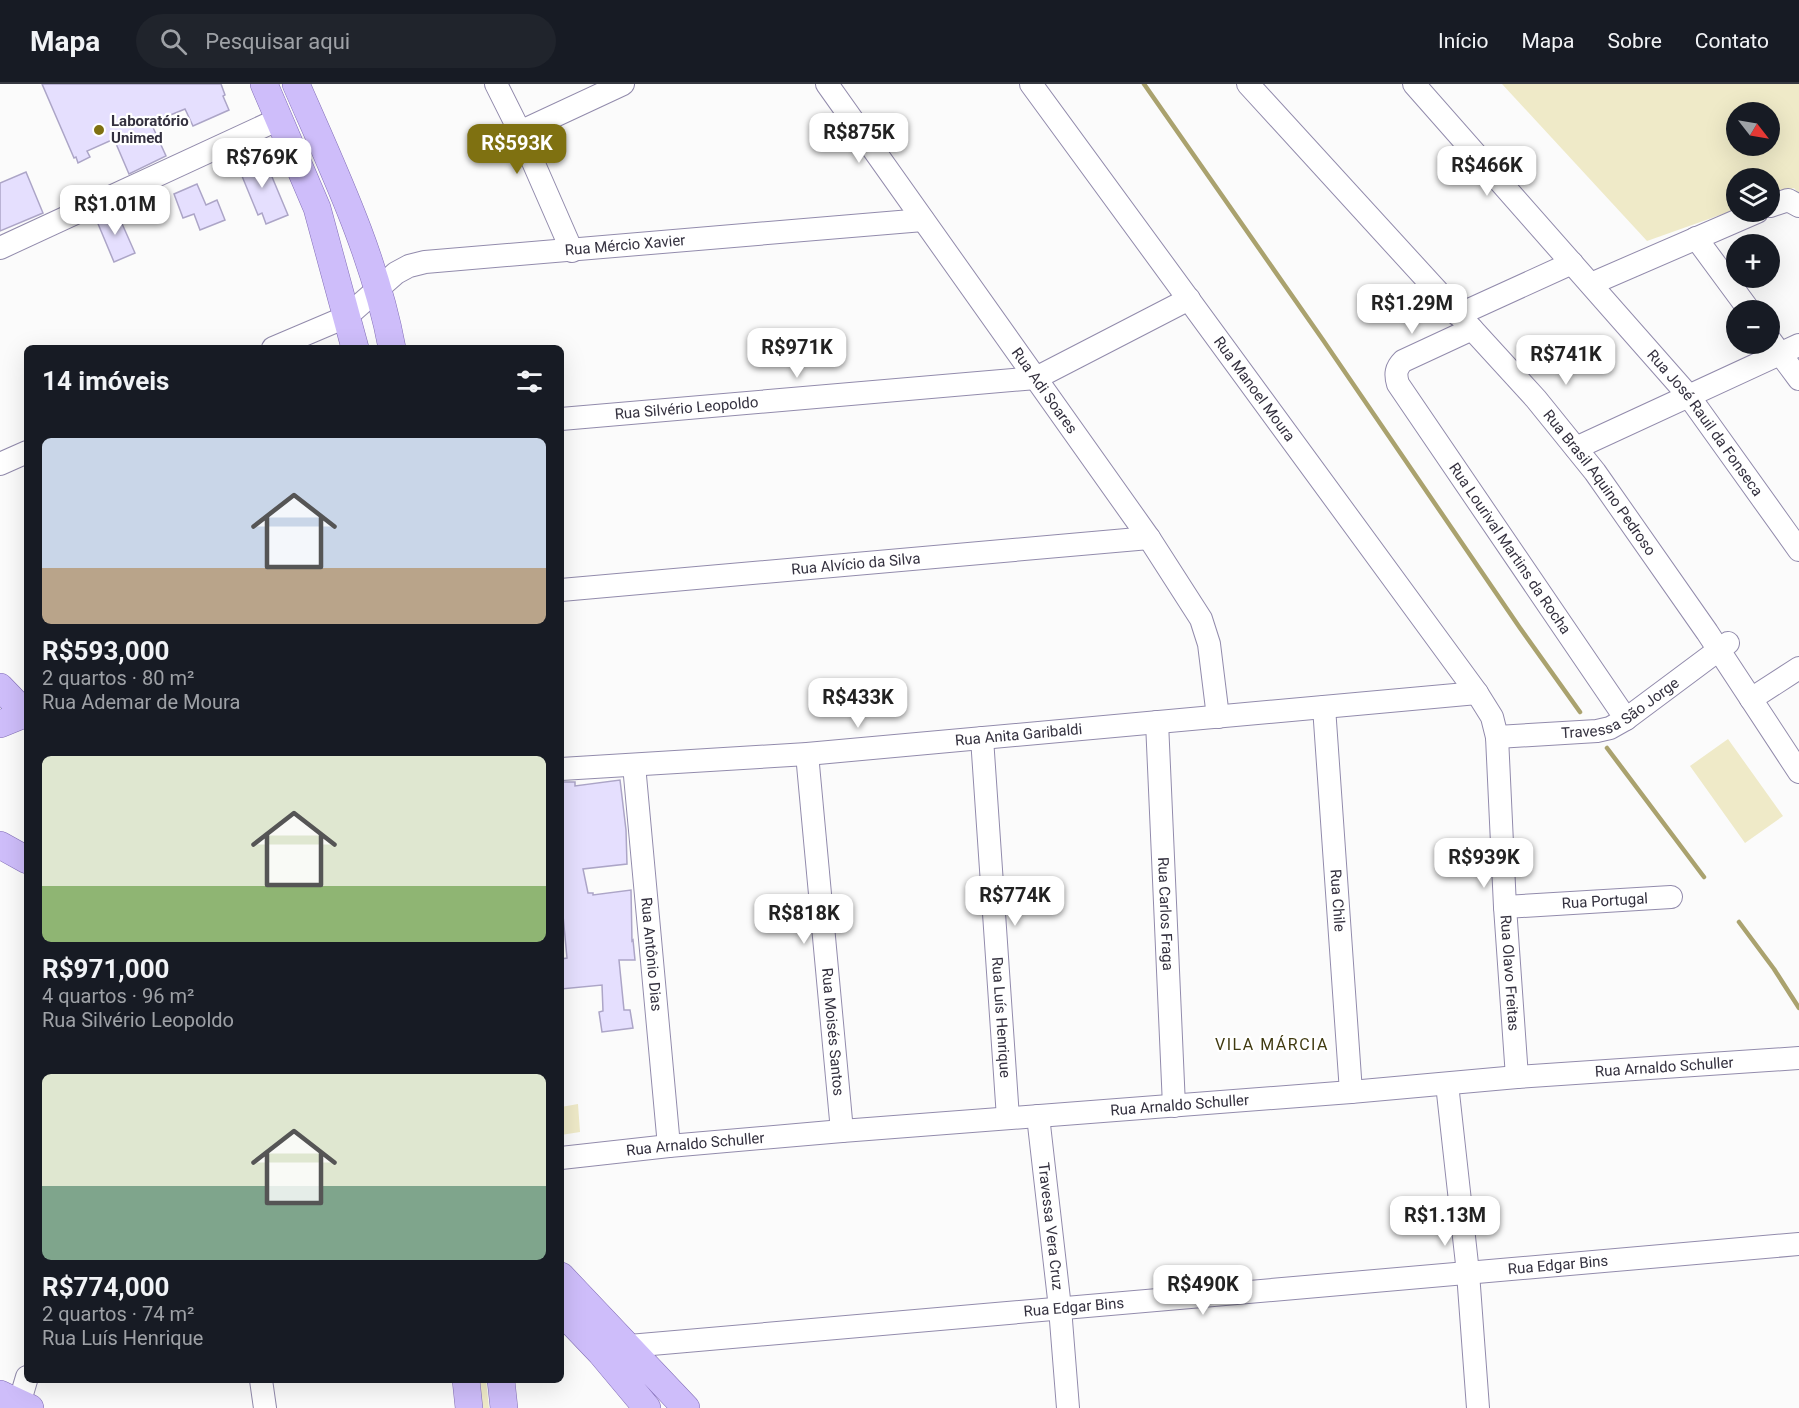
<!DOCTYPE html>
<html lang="pt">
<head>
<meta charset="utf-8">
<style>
	body { margin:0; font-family:Roboto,sans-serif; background:#20242c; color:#f1f3f6; height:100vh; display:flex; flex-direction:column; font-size:22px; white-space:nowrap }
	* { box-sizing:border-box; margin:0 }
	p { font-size:20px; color:#9ea1a6 }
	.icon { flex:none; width:33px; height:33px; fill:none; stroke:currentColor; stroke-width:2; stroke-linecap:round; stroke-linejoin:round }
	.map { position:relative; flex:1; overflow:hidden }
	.drawer { position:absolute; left:24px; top:261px; width:540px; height:1038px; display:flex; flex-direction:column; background:#171b24; border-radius:9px; box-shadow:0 6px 24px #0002 }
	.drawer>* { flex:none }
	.needle { width:39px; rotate:121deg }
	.buttons { position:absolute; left:1726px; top:18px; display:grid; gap:12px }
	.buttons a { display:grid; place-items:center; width:54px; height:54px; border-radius:50%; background:#171b24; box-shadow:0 6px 24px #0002; font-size:30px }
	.price { position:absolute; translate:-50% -51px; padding:0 14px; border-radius:12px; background:#fff; color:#222; font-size:20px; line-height:39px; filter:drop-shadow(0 2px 3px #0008) }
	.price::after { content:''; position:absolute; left:50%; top:36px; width:18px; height:14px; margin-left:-9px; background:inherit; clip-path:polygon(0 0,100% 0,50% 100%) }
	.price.selected { background:#7f7111; color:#fff }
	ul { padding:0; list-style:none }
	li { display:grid; align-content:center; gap:12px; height:318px; padding:0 18px }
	li span { display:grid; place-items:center; height:186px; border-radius:9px; color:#555 }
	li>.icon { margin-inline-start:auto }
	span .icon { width:108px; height:108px; fill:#fffc; stroke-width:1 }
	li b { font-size:26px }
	h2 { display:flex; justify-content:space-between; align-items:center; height:72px; padding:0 18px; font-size:26px }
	header { display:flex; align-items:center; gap:36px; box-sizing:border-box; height:84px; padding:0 30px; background:#171b24; border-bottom:2px solid #363941 }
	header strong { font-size:28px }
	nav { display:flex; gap:33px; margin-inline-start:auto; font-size:21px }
	.search { width:420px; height:54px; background:#20242c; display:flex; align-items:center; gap:15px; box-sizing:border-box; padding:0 21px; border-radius:33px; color:#9ea1a6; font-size:22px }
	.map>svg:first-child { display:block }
	.green { fill:#efeac8; fill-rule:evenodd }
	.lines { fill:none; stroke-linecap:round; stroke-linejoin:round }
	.stream { stroke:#aaa26e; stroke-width:4.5 }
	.building { fill:#e5dffe; stroke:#aca5c7; stroke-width:1.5 }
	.minor-casing { stroke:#928bac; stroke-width:24 }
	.major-casing { stroke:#836fb7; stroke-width:28 }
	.minor { stroke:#fff; stroke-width:22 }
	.major { stroke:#cebdfa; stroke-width:27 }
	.poi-dot { fill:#7f7111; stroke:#fff; stroke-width:2 }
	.labels { text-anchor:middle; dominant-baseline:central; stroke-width:4.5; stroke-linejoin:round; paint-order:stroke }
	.poi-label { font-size:15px; font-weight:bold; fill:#34313f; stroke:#fff; text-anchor:start }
	.street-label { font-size:15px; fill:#34313f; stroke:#fff }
	.neighbourhood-label { font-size:16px; letter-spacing:1.5px; fill:#403a10; stroke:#fff }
</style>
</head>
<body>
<header>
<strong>Mapa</strong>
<div class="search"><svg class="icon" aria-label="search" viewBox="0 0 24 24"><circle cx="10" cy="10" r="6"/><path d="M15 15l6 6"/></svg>Pesquisar aqui</div>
<nav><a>Início</a><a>Mapa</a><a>Sobre</a><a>Contato</a></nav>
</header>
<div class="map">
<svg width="1799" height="1324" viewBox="0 0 1799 1324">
	<rect width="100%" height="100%" fill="#fbfbfb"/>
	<path class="green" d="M1502,0h297v110l-5,-6 -24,9v-19h-33v31l-90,32zM1737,28h33v34h-33z
		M1728,655l55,77 -38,27 -55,-77z
		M578,1020l2,28 -19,3v-28z
		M476,1296h10l3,28h-11z"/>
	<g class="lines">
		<path class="stream" d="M1144,0l179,256 197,288 60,84
			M1607,664l97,129
			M1739,838l35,47 25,39"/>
	</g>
	<path class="building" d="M42,0h179l4,11 -2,1 6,14 -36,16 -8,-17 -34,14 15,33 -37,18 -15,-35 -27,12 3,6 -12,6 -2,-6 -2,1z
		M262,69l26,62 -22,9 -4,-11 -4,2 -21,-51z
		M26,88l17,41 -43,18v-48z
		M197,100l9,21 11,-5 8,20 -25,10 -6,-16 -11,4 -9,-24z
		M116,126l19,43 -21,9 -18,-43z
		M620,696l6,50 1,34 -44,5 5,24h5v2l38,-5 1,51 1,-1 2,20h-16l5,50h6l3,18 -31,4 -3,-20 4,-1 -1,-26 -41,4v-30l6,-1 -6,-64v-112h14v4z"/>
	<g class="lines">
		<defs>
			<g id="minor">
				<path d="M496,0l24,48 52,119"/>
				<path id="s1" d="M827,0l322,454 52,81 8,25 9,73"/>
				<path id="s2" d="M1031,0l446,609 15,24 5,20 8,170 12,170"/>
				<path id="s3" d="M1248,0l288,315 59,73 112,160 92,140"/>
				<path id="s4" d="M1414,0l274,311 111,155"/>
				<path d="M520,48l103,-48"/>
				<path d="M1770,122l18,-6 11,6"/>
				<path d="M1696,154l53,72"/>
				<path d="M0,164l279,-129"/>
				<path d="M1591,200l166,-72"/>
				<path d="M1458,231l114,-52"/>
				<path id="s5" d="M1472,245l-69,32c-7,7 -8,13 -5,23l228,335"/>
				<path d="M1770,256l29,39"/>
				<path id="s6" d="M273,264l73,-31 50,-44 13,-7 16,-4 498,-42"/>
				<path id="s7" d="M561,335l475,-41 153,-79"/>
				<path d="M1576,364l223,-103"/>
				<path d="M0,380l27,-12"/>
				<path id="s8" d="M561,506l588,-52"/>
				<path d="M1751,615l48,-31"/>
				<path id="s9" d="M1324,623l27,385"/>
				<path id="s10" d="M1157,638l17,384"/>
				<path id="s11" d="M1497,653l100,-6 13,-3 16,-9 102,-76"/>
				<path id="s12" d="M982,654l26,380"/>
				<path id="s13" d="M807,670l35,377"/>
				<path id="s14" d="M634,681l35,381"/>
				<path id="s15" d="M561,685l246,-15 670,-61"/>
				<path id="s16" d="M1505,823l166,-10"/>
				<path d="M1447,1000l21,189 10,135"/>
				<path id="s17" d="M1038,1032l22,192 8,100"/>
				<path id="s18" d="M561,1074l108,-12 173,-15 509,-39 166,-15 282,-19"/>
				<path id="s19" d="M614,1266l15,-4 1170,-102"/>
				<path d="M261,1296l4,28"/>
				<path d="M19,1320l8,-27"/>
			</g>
			<path id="major" d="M264,0l53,124 38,140
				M296,0c37,85 79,172 96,264
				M0,603l27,28
				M0,640l27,-11
				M0,761l27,15
				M561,1192l125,132
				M561,1227l40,42 46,55
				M466,1296l3,28
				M501,1296l3,28
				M0,1310l30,14"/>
		</defs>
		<use href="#minor" class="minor-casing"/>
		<use href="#major" class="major-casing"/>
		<use href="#minor" class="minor"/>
		<use href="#major" class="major"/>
	</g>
	<circle class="poi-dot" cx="99" cy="46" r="6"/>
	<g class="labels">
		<g class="poi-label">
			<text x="111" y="37">Laboratório<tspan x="111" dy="17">Unimed</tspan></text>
		</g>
		<g class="street-label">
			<text stroke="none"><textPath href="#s6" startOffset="378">Rua Mércio Xavier</textPath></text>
			<text stroke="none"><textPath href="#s2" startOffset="378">Rua Manoel Moura</textPath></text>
			<text stroke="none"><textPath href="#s1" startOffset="376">Rua Adi Soares</textPath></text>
			<text stroke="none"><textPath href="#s7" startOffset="126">Rua Silvério Leopoldo</textPath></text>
			<text stroke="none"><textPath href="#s4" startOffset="447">Rua José Rauil da Fonseca</textPath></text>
			<text stroke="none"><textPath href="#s3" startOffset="532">Rua Brasil Aquino Pedroso</textPath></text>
			<text stroke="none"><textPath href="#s5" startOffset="300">Rua Lourival Martins da Rocha</textPath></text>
			<text stroke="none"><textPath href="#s8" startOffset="296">Rua Alvício da Silva</textPath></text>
			<text stroke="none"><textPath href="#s11" startOffset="130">Travessa São Jorge</textPath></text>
			<text stroke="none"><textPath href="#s15" startOffset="459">Rua Anita Garibaldi</textPath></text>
			<text stroke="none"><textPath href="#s9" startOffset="194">Rua Chile</textPath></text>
			<text stroke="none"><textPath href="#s16" startOffset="100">Rua Portugal</textPath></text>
			<text stroke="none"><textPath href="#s10" startOffset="192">Rua Carlos Fraga</textPath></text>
			<text stroke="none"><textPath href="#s14" startOffset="190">Rua Antônio Dias</textPath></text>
			<text stroke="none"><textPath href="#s2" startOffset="1040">Rua Olavo Freitas</textPath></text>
			<text stroke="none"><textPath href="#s12" startOffset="280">Rua Luís Henrique</textPath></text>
			<text stroke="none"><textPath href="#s13" startOffset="279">Rua Moisés Santos</textPath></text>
			<text stroke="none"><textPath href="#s18" startOffset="1107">Rua Arnaldo Schuller</textPath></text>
			<text stroke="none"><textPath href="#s18" startOffset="621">Rua Arnaldo Schuller</textPath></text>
			<text stroke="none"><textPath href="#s18" startOffset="135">Rua Arnaldo Schuller</textPath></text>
			<text stroke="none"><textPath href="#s17" startOffset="111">Travessa Vera Cruz</textPath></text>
			<text stroke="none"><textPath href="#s19" startOffset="948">Rua Edgar Bins</textPath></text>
			<text stroke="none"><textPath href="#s19" startOffset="462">Rua Edgar Bins</textPath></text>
		</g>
		<g class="neighbourhood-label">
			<text x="1272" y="960">VILA MÁRCIA</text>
		</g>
	</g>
</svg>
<div class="buttons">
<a><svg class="needle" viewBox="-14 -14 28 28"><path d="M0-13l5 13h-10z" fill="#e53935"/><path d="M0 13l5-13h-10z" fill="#9ea1a6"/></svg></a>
<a><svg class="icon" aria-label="layers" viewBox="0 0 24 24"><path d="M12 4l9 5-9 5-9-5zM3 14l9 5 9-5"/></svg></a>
<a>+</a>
<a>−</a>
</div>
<b class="price" style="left:859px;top:80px">R$875K</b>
<b class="price selected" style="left:517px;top:91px">R$593K</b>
<b class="price" style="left:262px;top:105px">R$769K</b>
<b class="price" style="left:1487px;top:113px">R$466K</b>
<b class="price" style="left:115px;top:152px">R$1.01M</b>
<b class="price" style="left:1412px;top:251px">R$1.29M</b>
<b class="price" style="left:797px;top:295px">R$971K</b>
<b class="price" style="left:1566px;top:302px">R$741K</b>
<b class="price" style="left:858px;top:645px">R$433K</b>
<b class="price" style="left:1484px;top:805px">R$939K</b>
<b class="price" style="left:1015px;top:843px">R$774K</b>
<b class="price" style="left:804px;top:861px">R$818K</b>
<b class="price" style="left:1445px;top:1163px">R$1.13M</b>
<b class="price" style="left:1203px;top:1232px">R$490K</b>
<section class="drawer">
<h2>14 imóveis<svg class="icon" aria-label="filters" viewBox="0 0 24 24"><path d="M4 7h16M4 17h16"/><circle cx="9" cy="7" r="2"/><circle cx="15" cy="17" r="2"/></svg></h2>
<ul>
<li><span style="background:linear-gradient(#c9d6e8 70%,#b9a48a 0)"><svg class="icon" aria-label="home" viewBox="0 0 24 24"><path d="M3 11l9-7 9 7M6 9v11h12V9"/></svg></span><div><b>R$593,000</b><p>2 quartos · 80 m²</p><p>Rua Ademar de Moura</p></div></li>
<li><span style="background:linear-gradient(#dfe7d0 70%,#8fb573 0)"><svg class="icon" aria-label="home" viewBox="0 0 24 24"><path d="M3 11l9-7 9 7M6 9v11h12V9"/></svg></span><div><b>R$971,000</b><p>4 quartos · 96 m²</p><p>Rua Silvério Leopoldo</p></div></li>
<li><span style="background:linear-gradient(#dfe7d0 60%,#7fa58c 0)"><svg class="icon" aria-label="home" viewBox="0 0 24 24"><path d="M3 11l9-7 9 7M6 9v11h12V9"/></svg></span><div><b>R$774,000</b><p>2 quartos · 74 m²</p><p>Rua Luís Henrique</p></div></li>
</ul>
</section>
</div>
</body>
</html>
